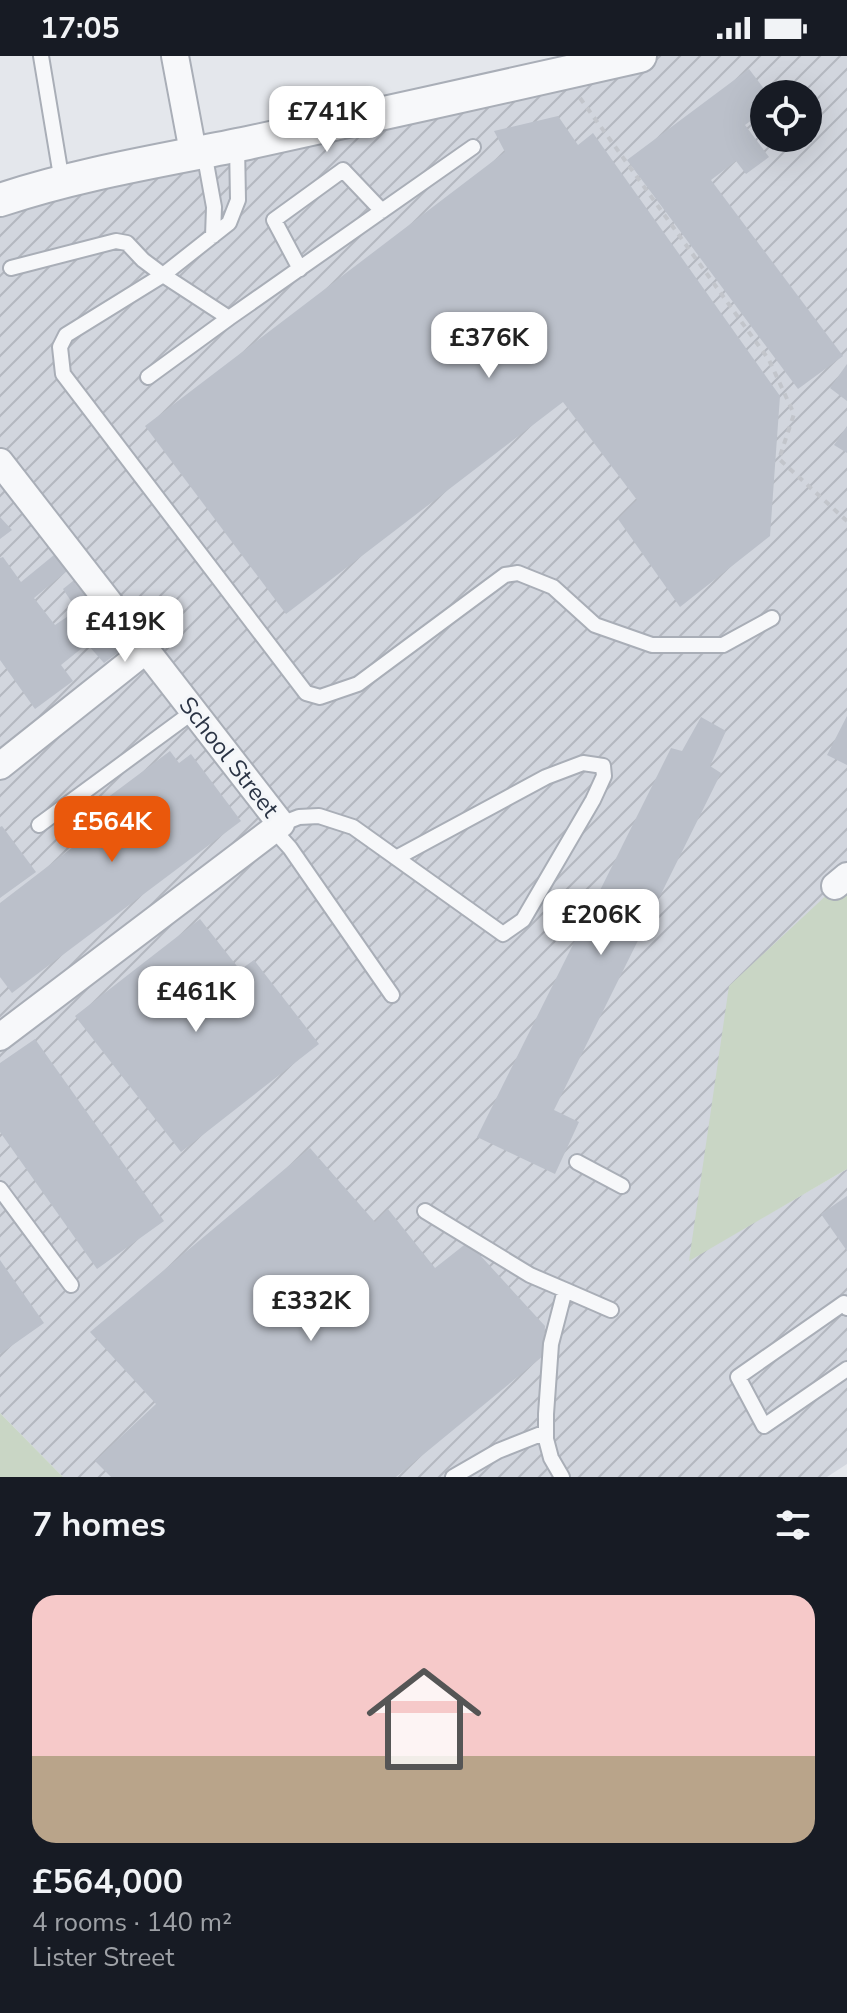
<!DOCTYPE html>
<html lang="en">
<head>
<meta charset="utf-8">
<style>
	body { margin:0; font-family:"Nunito Sans",sans-serif; background:#20242c; color:#f1f3f6; height:100vh; display:flex; flex-direction:column; font-size:30px; white-space:nowrap }
	* { box-sizing:border-box; margin:0 }
	p { font-size:26px; color:#9ea1a6 }
	.icon { flex:none; width:44px; height:44px; fill:none; stroke:currentColor; stroke-width:2; stroke-linecap:round; stroke-linejoin:round }
	.map { position:relative; height:1421px; overflow:hidden }
	.side { display:flex; flex-direction:column; background:#171b24; flex:1 }
	.side>* { flex:none }
	.fabs { position:absolute; left:750px; top:24px; display:grid; gap:16px }
	.fabs a { display:grid; place-items:center; width:72px; height:72px; border-radius:50%; background:#171b24; box-shadow:0 8px 32px #0002; font-size:40px }
	.price { position:absolute; translate:-50% -68px; padding:0 18px; border-radius:16px; background:#fff; color:#222; font-size:26px; line-height:52px; filter:drop-shadow(0 2px 4px #0008) }
	.price::after { content:''; position:absolute; left:50%; top:48px; width:24px; height:18px; margin-left:-12px; background:inherit; clip-path:polygon(0 0,100% 0,50% 100%) }
	.price.active { background:#ea580c; color:#fff }
	ul { padding:0; list-style:none }
	li { display:grid; align-content:center; gap:16px; height:424px; padding:0 32px }
	li span { display:grid; place-items:center; height:248px; border-radius:24px; color:#555 }
	li>.icon { margin-inline-start:auto }
	span .icon { width:144px; height:144px; fill:#fffc; stroke-width:1 }
	li b { font-size:34px }
	h2 { display:flex; justify-content:space-between; align-items:center; height:96px; padding:0 32px; font-size:34px }
	.status { display:flex; justify-content:space-between; align-items:center; height:56px; padding:0 40px; background:#171b24; direction:ltr }
	.status svg { height:22px; fill:currentColor }
	.map>svg:first-child { display:block }
	.industrial { fill:url(#industrial-furrows); fill-rule:evenodd }
	.grass { fill:#c9d6c5 }
	.building { fill:#bbc0ca }
	.lines { fill:none; stroke-linecap:round; stroke-linejoin:round }
	.service-casing { stroke:#a9aeb7; stroke-width:18 }
	.minor-casing { stroke:#a9aeb7; stroke-width:30 }
	.tertiary-casing { stroke:#a9aeb7; stroke-width:36 }
	.path { stroke:#c2c5cb; stroke-width:4; stroke-dasharray:6 6; stroke-linecap:butt }
	.service { stroke:#f7f8fa; stroke-width:14 }
	.minor { stroke:#f7f8fa; stroke-width:26 }
	.tertiary { stroke:#f7f8fa; stroke-width:32 }
	.labels { text-anchor:middle; dominant-baseline:central; stroke-width:7; stroke-linejoin:round; paint-order:stroke }
	.street-label { font-size:24px; fill:#2b3445; stroke:#f4f6f9 }
</style>
</head>
<body>
<div class="status"><b>17:05</b><svg viewBox="0 0 49 12"><path d="M0 12V9h3v3zM5 12V6h3v6zM10 12V3h3v9zM15 12V0h3v12zM26 1h20v11H26zM47 4h2v5h-2z"/></svg></div>
<div class="map">
<svg width="847" height="1421" viewBox="0 0 847 1421">
	<defs>
		<pattern id="industrial-furrows" width="10" height="10" patternUnits="userSpaceOnUse" patternTransform="scale(2)"><rect width="10" height="10" fill="#d2d6de"/><path d="M-1 1l2-2M0 10L10 0M9 11l2-2" fill="none" stroke="#b4b8c0"/></pattern>
	</defs>
	<rect width="100%" height="100%" fill="#e4e7ec"/>
	<path class="industrial" d="M640,0h207v820l-158,384 158,-91v295l-20,13h-764l-63,-64v-1213zM764,38h44v44h-44z"/>
	<path class="grass" d="M847,820v293l-158,92 40,-275z
		M0,1357l63,64h-63z"/>
	<path class="building" d="M749,13l19,25h-4v17l-19,14 24,32 -23,17 -10,-13 -25,19 132,176 -45,33 -171,-229z
		M558,60l20,29 15,-12 187,263 -10,140 -90,71 -62,-88 19,-19 -74,-98 -277,212 -141,-188 360,-274 -11,-21z
		M847,308v37l-17,-13z
		M847,370v27l-13,-8z
		M0,461l12,13 -12,9z
		M54,499l13,16 -33,27 21,27 22,-15 -14,-21 10,-8 55,64 -24,18 -17,-19 -26,21 12,16 -38,28 -35,-49v-102l3,-1 18,25z
		M847,660v49l-20,-10z
		M701,661l25,14 -16,35 11,7 -167,337 25,12 -24,52 -78,-37 194,-389 11,3z
		M170,695l9,12 12,-9 50,67 -229,172 -12,-16v-74l90,-69 -11,-15z
		M2,770l34,46 -36,26v-71z
		M200,863l40,51 14,-10 65,84 -138,108 -106,-136z
		M35,983l129,182 -67,48 -97,-137v-69z
		M310,1092l65,74 13,-13 47,59 33,-26 77,84 -2,30 -147,121h-285l-16,-16 61,-57 -66,-72z
		M847,1140v55l-26,-37z
		M0,1204l44,63 -44,31z"/>
	<g class="lines">
		<defs>
			<path id="service" d="M41,0l21,126
				M237,89l1,55 -9,23 -66,52 -97,60 -6,12 3,27 243,319 14,4 38,-13 147,-109 13,-2 35,14 42,38 57,20h71l49,-27
				M204,96l10,55 -1,29
				M11,212l105,-27 11,2 16,17 20,15 66,43 244,-171
				M300,213l-26,-49 69,-50 39,41
				M148,321l81,-59
				M281,768l18,-7 20,-1 34,11 150,107 20,-14 70,-120 11,-24 -1,-10 -20,-3 -37,14 -150,81
				M39,769l155,-114
				M273,773l17,19 102,147
				M577,1106l45,24
				M0,1133l71,96
				M425,1155l105,64 35,15 -14,54 -5,70v25l5,19 11,19
				M565,1234l46,20
				M847,1252l-3,-5 -106,74 26,49 83,-57
				M453,1421l45,-26 48,-19"/>
			<path id="minor" d="M175,0l18,96
				M0,406l281,362 -281,213
				M0,710l146,-116
				M835,830l12,-10"/>
			<path id="tertiary" d="M0,144c81,-27 165,-40 248,-57 131,-29 261,-57 392,-87"/>
		</defs>
		<use href="#service" class="service-casing"/>
		<use href="#minor" class="minor-casing"/>
		<use href="#tertiary" class="tertiary-casing"/>
		<path class="path" d="M580,42l189,262 25,54 -15,45 68,62"/>
		<use href="#service" class="service"/>
		<use href="#minor" class="minor"/>
		<use href="#tertiary" class="tertiary"/>
	</g>
	<g class="labels">
		<g class="street-label">
			<text transform="translate(229 701) rotate(52)">School Street</text>
		</g>
	</g>
</svg>
<div class="fabs">
<a><svg class="icon" aria-label="locate" viewBox="0 0 24 24"><circle cx="12" cy="12" r="6"/><path d="M12 2v4M12 18v4M2 12h4M18 12h4"/></svg></a>
</div>
<b class="price" style="left:327px;top:98px">£741K</b>
<b class="price" style="left:489px;top:324px">£376K</b>
<b class="price" style="left:125px;top:608px">£419K</b>
<b class="price active" style="left:112px;top:808px">£564K</b>
<b class="price" style="left:601px;top:901px">£206K</b>
<b class="price" style="left:196px;top:978px">£461K</b>
<b class="price" style="left:311px;top:1287px">£332K</b>
</div>
<section class="side">
<h2>7 homes<svg class="icon" aria-label="filters" viewBox="0 0 24 24"><path d="M4 7h16M4 17h16"/><circle cx="9" cy="7" r="2"/><circle cx="15" cy="17" r="2"/></svg></h2>
<ul>
<li><span style="background:linear-gradient(#f6c9c9 65%,#b9a48a 0)"><svg class="icon" aria-label="home" viewBox="0 0 24 24"><path d="M3 11l9-7 9 7M6 9v11h12V9"/></svg></span><div><b>£564,000</b><p>4 rooms · 140 m²</p><p>Lister Street</p></div></li>
</ul>
</section>
</body>
</html>
